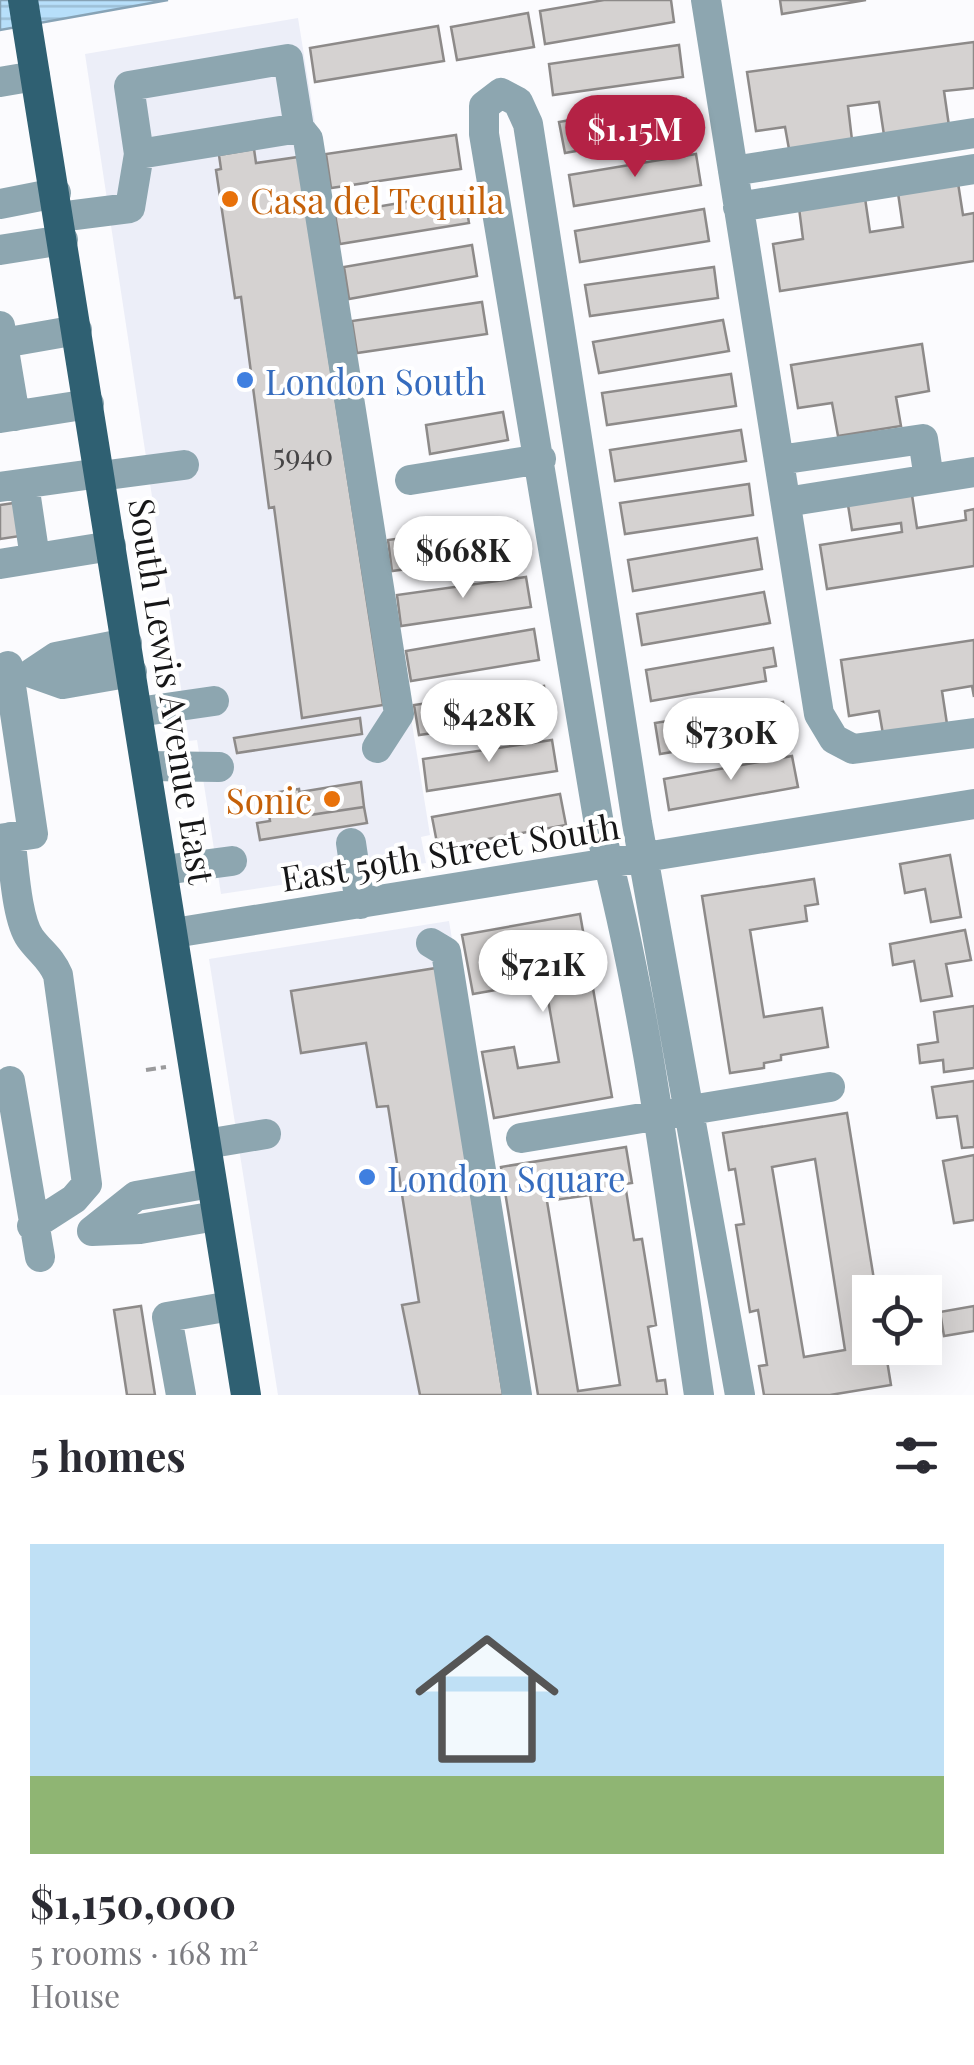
<!DOCTYPE html>
<html lang="en">
<head>
<meta charset="utf-8">
<style>
	body { margin:0; font-family:"Playfair Display",serif; background:#f2f2f3; color:#2b2b33; height:100vh; display:flex; flex-direction:column; font-size:38px; white-space:nowrap }
	* { box-sizing:border-box; margin:0 }
	p { font-size:32px; color:#7c7c81 }
	.icon { flex:none; width:55px; height:55px; fill:none; stroke:currentColor; stroke-width:2; stroke-linecap:round; stroke-linejoin:round }
	.map { position:relative; height:1395px; overflow:hidden }
	.sheet { display:flex; flex-direction:column; background:#fff; flex:1 }
	.sheet>* { flex:none }
	.fabs { position:absolute; left:852px; top:1275px; display:grid; gap:20px }
	.fabs a { display:grid; place-items:center; width:90px; height:90px; border-radius:0px; background:#fff; box-shadow:0 10px 40px #0002; font-size:50px }
	.price { position:absolute; translate:-50% -85px; padding:0 22px; border-radius:35px; background:#fff; color:#222; font-size:32px; line-height:65px; filter:drop-shadow(0 2px 5px #0008) }
	.price::after { content:''; position:absolute; left:50%; top:60px; width:30px; height:22px; margin-left:-15px; background:inherit; clip-path:polygon(0 0,100% 0,50% 100%) }
	.price.on { background:#b42245; color:#fff }
	ul { padding:0; list-style:none }
	li { display:grid; align-content:center; gap:20px; height:530px; padding:0 30px }
	li span { display:grid; place-items:center; height:310px; border-radius:0px; color:#555 }
	li>.icon { margin-inline-start:auto }
	span .icon { width:180px; height:180px; fill:#fffc; stroke-width:1 }
	li b { font-size:42px }
	h2 { display:flex; justify-content:space-between; align-items:center; height:120px; padding:0 30px; font-size:42px }
	.map>svg:first-child { display:block }
	.built { fill:#eceef8 }
	.water { fill:url(#water-rules); stroke:#87a3b6; stroke-width:2.5 }
	.building { fill:#d5d2d1; stroke:#8d8a89; stroke-width:2.5; fill-rule:evenodd }
	.lines { fill:none; stroke-linecap:round; stroke-linejoin:round }
	.path { stroke:#9a9a9c; stroke-width:4; stroke-dasharray:10 5; stroke-linecap:butt }
	.minor { stroke:#8da6b0; stroke-width:30 }
	.major { stroke:#2f6072; stroke-width:30 }
	.food-dot { fill:#e8710a; stroke:#fff; stroke-width:4 }
	.shop-dot { fill:#3f7fe0; stroke:#fff; stroke-width:4 }
	.labels { text-anchor:middle; dominant-baseline:central; stroke-width:8; stroke-linejoin:round; paint-order:stroke }
	.number-label { font-size:30px; fill:#464546 }
	.food-label { font-size:35px; fill:#c56008; stroke:#fff; text-anchor:start }
	.shop-label { font-size:35px; fill:#366cbe; stroke:#fff; text-anchor:start }
	.street-label { font-size:35px; fill:#161617; stroke:#fff }
</style>
</head>
<body>
<div class="map">
<svg width="974" height="1395" viewBox="0 0 974 1395">
	<defs>
		<pattern id="water-rules" width="6" height="5" patternUnits="userSpaceOnUse" patternTransform="scale(2.5)"><rect width="6" height="5" fill="#b7dffa"/><path d="M0 2.5h6" fill="none" stroke="#9dbfd6"/></pattern>
	</defs>
	<rect width="100%" height="100%" fill="#fbfbfe"/>
	<path class="built" d="M298,18l132,817 -9,2 5,26 -205,31 -24,-154 -8,1 -104,-687z
		M449,921l78,474h-249l-69,-436z"/>
	<path class="water" d="M0,0h168l-168,30z"/>
	<path class="building" d="M604,0h67l3,22 -129,22 -5,-33z
		M780,0h86l-84,14z
		M528,13l6,34 -77,13 -6,-33z
		M438,26l6,35 -129,21 -5,-34z
		M974,42v46l-30,3 5,35 -65,9 -5,-33 -31,4 4,34 -63,9 -4,-22 -29,4 -9,-59z
		M679,45l4,32 -130,18 -4,-31z
		M686,99l6,31 -127,23 -6,-31z
		M456,135l5,34 -130,19 -5,-34z
		M254,149l2,14 42,-6 85,548 -81,13 -28,-211 -5,1 -28,-211 -6,1 -19,-128 5,-1 -2,-14z
		M696,154l5,31 -127,21 -5,-31z
		M958,183l5,32 11,-2v48l-194,30 -7,-47 30,-5 -4,-31 66,-10 5,34 33,-5 -5,-34z
		M464,192l5,31 -129,21 -5,-30z
		M704,209l5,32 -129,21 -5,-31z
		M472,245l5,31 -128,23 -5,-32z
		M714,267l4,31 -128,18 -5,-31z
		M482,302l5,32 -130,19 -5,-32z
		M723,320l6,31 -130,22 -6,-31z
		M922,344l7,47 -33,6 5,29 -63,10 -6,-33 -34,5 -7,-43z
		M731,374l5,32 -129,19 -5,-32z
		M503,412l5,28 -78,14 -4,-29z
		M741,430l5,31 -131,20 -5,-31z
		M749,484l4,31 -128,19 -5,-31z
		M912,495l5,33 49,-8 -1,-9 9,-2v57l-147,23 -7,-44 82,-13 -1,-9 -49,7 -4,-25z
		M14,503l6,33 -20,3v-34z
		M517,522l5,31 -130,18 -4,-31z
		M757,538l5,31 -129,22 -5,-31z
		M526,577l5,30 -130,19 -4,-31z
		M764,592l6,31 -128,22 -5,-31z
		M534,629l5,31 -128,21 -5,-30z
		M974,640v57l-2,-11 -30,5 5,33 -64,10 -4,-23 -30,5 -8,-56z
		M773,648l3,18 -12,2 2,13 -115,20 -5,-31z
		M544,686l4,31 -129,18 -5,-30z
		M783,702l5,31 -128,21 -5,-31z
		M360,718l2,16 -125,19 -3,-15z
		M552,740l5,31 -130,20 -4,-32z
		M792,756l6,31 -129,23 -5,-31z
		M361,782l3,25 -61,9 -3,-24z
		M299,789l4,27 61,-9 3,16 -107,17 -3,-17 13,-2 -4,-27z
		M560,794l6,31 -128,23 -6,-31z
		M950,855l11,62 -30,5 -6,-33 -20,4 -5,-29z
		M814,879l4,25 -13,2 2,15 -57,9 14,87 58,-9 6,39 -47,8v5l-17,3v5l-34,5 -28,-177z
		M580,914l32,183 -118,21 -12,-66 32,-5 4,21 41,-6 -17,-96 -32,6 3,15 -40,7 -11,-59z
		M965,930l6,30 -25,4 6,32 -31,5 -7,-40 -21,4 -3,-21z
		M436,968l67,427h-83l-18,-90 17,-3 -31,-196 -11,1 -11,-64 -65,10 -10,-62z
		M974,1006v62l-30,4 -1,-12 -23,3 -2,-18 20,-3 -4,-30z
		M974,1081v66l-12,1 -5,-32 -20,2 -5,-31z
		M847,1113l29,179h-6v56h15l6,37 -61,10h-66l-5,-29 8,-1 -9,-55 -8,2 -14,-87 8,-1 -9,-55 -6,1 -6,-37zM815,1159l30,191 -41,7 -32,-190z
		M626,1147l6,36 -7,1 9,56 8,-1 14,86 -8,2 9,54 8,-1 2,15h-129l-37,-228zM590,1195l30,190 -42,6 -31,-190z
		M974,1155v65l-20,3 -11,-62z
		M141,1306l14,89h-28l-13,-85z
		M974,1306v25l-30,5 -4,-24z"/>
	<g class="lines">
		<path class="path" d="M146,1070l20,-3"/>
		<path class="minor" d="M706,0l113,714 15,25 19,10 121,-16
			M0,82l35,-6
			M299,128l9,11 91,575 -22,34
			M733,171l241,-38
			M0,204l56,-11
			M738,207l236,-38
			M59,217l71,-9 9,-54 -10,-68 159,-27 11,69 -160,26
			M0,250l63,-10
			M0,326l15,90
			M3,343l74,-13
			M0,418l89,-14
			M779,460l144,-21 6,40
			M100,476l84,-11
			M410,480l131,-21
			M24,484l11,74
			M0,487l100,-14
			M786,502l188,-30
			M0,564l111,-18
			M32,673l31,11 69,-12
			M32,673l24,-16 71,-14
			M138,712l76,-11
			M147,766l72,1
			M10,837c4,26 6,81 20,101 10,14 21,20 28,37l29,209 -13,15 -42,27
			M0,839l33,-5 -25,-168
			M351,843l9,61
			M164,870l68,-9
			M174,933l800,-129
			M431,943l15,9 71,443
			M10,1081l30,176
			M521,1138l309,-51
			M206,1144l60,-10
			M92,1231l44,-35 75,-13
			M92,1231l48,-2 76,-13
			M181,1395l-14,-78 64,-11
			M699,1395c-28,-188 -50,-381 -99,-565l-116,-696v-28l17,-13 17,9 10,22 109,699 103,572"/>
		<path class="major" d="M23,0l223,1395"/>
	</g>
	<g class="food-dot">
		<circle cx="230" cy="199" r="10"/>
		<circle cx="332" cy="799" r="10"/>
	</g>
	<g class="shop-dot">
		<circle cx="245" cy="380" r="10"/>
		<circle cx="367" cy="1177" r="10"/>
	</g>
	<g class="labels">
		<g class="number-label">
			<text x="303" y="454">5940</text>
		</g>
		<g class="food-label">
			<text x="250" y="199">Casa del Tequila</text>
			<text x="312" y="799" text-anchor="end">Sonic</text>
		</g>
		<g class="shop-label">
			<text x="265" y="380">London South</text>
			<text x="387" y="1177">London Square</text>
		</g>
		<g class="street-label">
			<text transform="translate(173 691) rotate(81)">South Lewis Avenue East</text>
			<text transform="translate(450 851) rotate(-9)">East 59th Street South</text>
		</g>
	</g>
</svg>
<div class="fabs">
<a><svg class="icon" aria-label="locate" viewBox="0 0 24 24"><circle cx="12" cy="12" r="6"/><path d="M12 2v4M12 18v4M2 12h4M18 12h4"/></svg></a>
</div>
<b class="price on" style="left:635px;top:180px">$1.15M</b>
<b class="price" style="left:463px;top:601px">$668K</b>
<b class="price" style="left:489px;top:765px">$428K</b>
<b class="price" style="left:731px;top:783px">$730K</b>
<b class="price" style="left:543px;top:1015px">$721K</b>
</div>
<section class="sheet">
<h2>5 homes<svg class="icon" aria-label="filters" viewBox="0 0 24 24"><path d="M4 7h16M4 17h16"/><circle cx="9" cy="7" r="2"/><circle cx="15" cy="17" r="2"/></svg></h2>
<ul>
<li><span style="background:linear-gradient(#bfe0f5 75%,#8fb573 0)"><svg class="icon" aria-label="home" viewBox="0 0 24 24"><path d="M3 11l9-7 9 7M6 9v11h12V9"/></svg></span><div><b>$1,150,000</b><p>5 rooms · 168 m²</p><p>House</p></div></li>
</ul>
</section>
</body>
</html>
